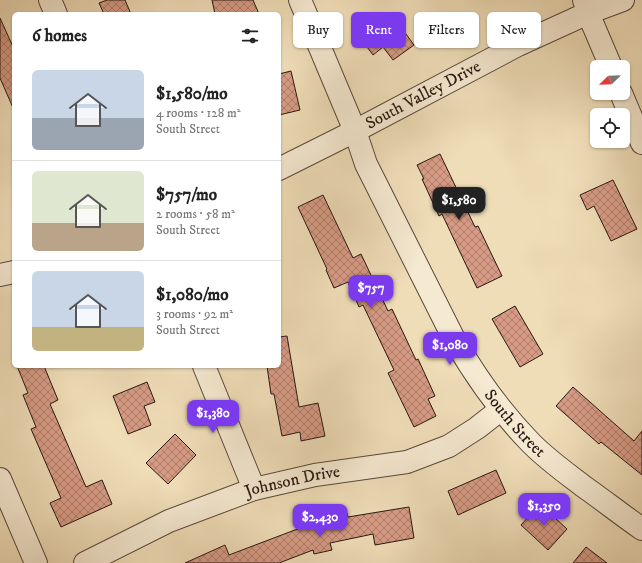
<!DOCTYPE html>
<html lang="en">
<head>
<meta charset="utf-8">
<style>
	body { margin:0; font-family:"IM FELL DW Pica",serif; background:#f2f2f2; color:#222; height:100vh; display:flex; flex-direction:column; font-size:15px; white-space:nowrap }
	* { box-sizing:border-box; margin:0 }
	p { font-size:13px; color:#767676 }
	.icon { flex:none; width:22px; height:22px; fill:none; stroke:currentColor; stroke-width:2; stroke-linecap:round; stroke-linejoin:round }
	.map { position:relative; flex:1; overflow:hidden }
	.panel { position:absolute; left:12px; top:12px; width:269px; height:356px; display:flex; flex-direction:column; background:#fff; border-radius:6px; box-shadow:0 1px 3px #0004 }
	.panel>* { flex:none }
	.banner { position:absolute; left:293px; top:12px; width:289px; height:36px; display:flex; gap:8px }
	.needle { width:26px; rotate:247deg }
	.controls { position:absolute; left:590px; top:60px; display:grid; gap:8px }
	.controls a { display:grid; place-items:center; width:40px; height:40px; border-radius:6px; background:#fff; box-shadow:0 1px 3px #0004; font-size:20px }
	.price { position:absolute; translate:-50% -34px; padding:0 9px; border-radius:8px; background:#7c3aed; color:#fff; font-size:13px; line-height:26px; filter:drop-shadow(0 1px 2px #0008) }
	.price::after { content:''; position:absolute; left:50%; top:24px; width:12px; height:9px; margin-left:-6px; background:inherit; clip-path:polygon(0 0,100% 0,50% 100%) }
	.price.on { background:#222; color:#fff }
	ul { padding:0; list-style:none }
	li { display:flex; align-items:center; gap:12px; height:100px; padding:0 20px }
	li+li { border-top:1px solid #e0e0e0 }
	li span { display:grid; place-items:center; flex:none; width:112px; height:80px; border-radius:6px; color:#555 }
	li>.icon { margin-inline-start:auto }
	span .icon { width:48px; height:48px; fill:#fffc; stroke-width:1 }
	li b { font-size:17px }
	h2 { display:flex; justify-content:space-between; align-items:center; height:48px; padding:0 20px; font-size:17px }
	.chip { padding:0 14px; border-radius:6px; background:#fff; box-shadow:0 1px 3px #0004; font-size:14px; line-height:36px }
	.chip.on { background:#7c3aed; color:#fff }
	.map>svg:first-child { display:block }
	.building { fill:url(#building-cross-hatch); stroke:#281711 }
	.lines { fill:none; stroke-linecap:round; stroke-linejoin:round }
	.minor-casing { stroke:#5a483b; stroke-width:24 }
	.minor { stroke:#f5e9d1; stroke-width:22 }
	.labels { text-anchor:middle; dominant-baseline:central; stroke-width:3.5; stroke-linejoin:round; paint-order:stroke }
	.street-label { font-size:17px; fill:#281711; stroke:#f5e9d1 }
</style>
</head>
<body>
<div class="map">
<svg width="642" height="563" viewBox="0 0 642 563">
	<defs>
		<pattern id="building-cross-hatch" width="8" height="8" patternUnits="userSpaceOnUse"><rect width="8" height="8" fill="#d79b85"/><path d="M0 0l8 8M0 8l8-8" fill="none" stroke="#ae7d6b"/></pattern>
	</defs>
	<rect width="100%" height="100%" fill="#efddb8"/>
	<filter id="stains"><feTurbulence type="fractalNoise" baseFrequency=".005" numOctaves="4"/><feColorMatrix values="0 0 0 0 .2 0 0 0 0 .09 0 0 0 0 .02 0 0 0 .5 -.17"/></filter>
	<radialGradient id="worn" r=".72"><stop offset=".6" stop-color="#630" stop-opacity="0"/><stop offset="1" stop-color="#630" stop-opacity=".3"/></radialGradient>
	<path class="building" d="M107,0h18l6,14h-27l-5,-11z
		M212,0h41l6,14h-44z
		M0,18l14,31v61l-14,-32z
		M398,23l16,22 -21,15 -10,-13 -10,8 -12,-16 20,-15 5,8z
		M291,71l9,39 -21,5v-41z
		M440,154l35,73 3,-1 24,50 -25,12 -35,-74 -3,2 -17,-37h2l-7,-14z
		M613,180l24,49 -26,12 -17,-35 -7,4 -7,-15z
		M323,195l30,63 8,-4 27,57 4,-2 24,51 2,-1 17,37 -7,3 8,17 -22,11 -26,-54 6,-3 -31,-65 -4,2 -11,-25 -14,6 -8,-18 1,-1 -29,-62z
		M515,306l28,48 -23,13 -28,-48z
		M287,336l12,71 19,-4 7,33 -24,5 -1,-9 -18,4 -8,-42h-3l-4,-28h12v-29z
		M17,366h27l14,34 -8,4 36,83 16,-7 10,24 -51,23 -11,-24 11,-5 -30,-69 5,-2 -13,-32 5,-2z
		M147,382l8,20 -11,4 7,19 -23,9 -15,-38z
		M573,387l61,54 8,-10v44l-41,-33 -2,2 -43,-38z
		M175,434l21,21 -28,29 -22,-21z
		M496,470l10,23 -48,22 -10,-24z
		M540,504l27,25 -19,21 -27,-25z
		M409,507l5,31 -39,7 -2,-11 -43,9 2,7 -18,4 -1,-4 -34,13h-94l40,-18 4,10 79,-30 -1,-3 40,-9 1,4z
		M586,547l21,16h-34z"/>
	<g class="lines">
		<defs>
			<g id="minor">
				<path d="M50,0l6,14"/>
				<path id="s1" d="M300,0l55,131 11,33 89,177c21,36 45,70 74,100 16,17 36,31 54,45 20,14 39,29 59,43"/>
				<path d="M584,0l4,13 23,54"/>
				<path d="M621,93l21,50"/>
				<path id="s2" d="M279,169l76,-38 163,-86 70,-32 35,-13"/>
				<path d="M0,275l14,-3"/>
				<path d="M204,366l50,123"/>
				<path d="M0,479l36,84"/>
				<path id="s3" d="M85,563l84,-42 85,-32 61,-14 92,-13 42,-16 28,-18 23,-18"/>
			</g>
		</defs>
		<use href="#minor" class="minor-casing"/>
		<use href="#minor" class="minor"/>
	</g>
	<g class="labels">
		<g class="street-label">
			<text stroke="none"><textPath href="#s2" startOffset="162">South Valley Drive</textPath></text>
			<text stroke="none"><textPath href="#s1" startOffset="477">South Street</textPath></text>
			<text stroke="none"><textPath href="#s3" startOffset="224">Johnson Drive</textPath></text>
		</g>
	</g>
	<rect width="100%" height="100%" filter="url(#stains)"/>
	<rect width="100%" height="100%" fill="url(#worn)"/>
</svg>
<div class="controls">
<a><svg class="needle" viewBox="-14 -14 28 28"><path d="M0-13l5 13h-10z" fill="#e53935"/><path d="M0 13l5-13h-10z" fill="#767676"/></svg></a>
<a><svg class="icon" aria-label="locate" viewBox="0 0 24 24"><circle cx="12" cy="12" r="6"/><path d="M12 2v4M12 18v4M2 12h4M18 12h4"/></svg></a>
</div>
<b class="price on" style="left:459px;top:221px">$1,580</b>
<b class="price" style="left:371px;top:309px">$757</b>
<b class="price" style="left:450px;top:366px">$1,080</b>
<b class="price" style="left:213px;top:434px">$1,380</b>
<b class="price" style="left:544px;top:527px">$1,350</b>
<b class="price" style="left:320px;top:538px">$2,430</b>
<div class="banner">
<a class="chip">Buy</a>
<a class="chip on">Rent</a>
<a class="chip">Filters</a>
<a class="chip">New</a>
</div>
<section class="panel">
<h2>6 homes<svg class="icon" aria-label="filters" viewBox="0 0 24 24"><path d="M4 7h16M4 17h16"/><circle cx="9" cy="7" r="2"/><circle cx="15" cy="17" r="2"/></svg></h2>
<ul>
<li><span style="background:linear-gradient(#c9d6e8 60%,#9aa5b1 0)"><svg class="icon" aria-label="home" viewBox="0 0 24 24"><path d="M3 11l9-7 9 7M6 9v11h12V9"/></svg></span><div><b>$1,580/mo</b><p>4 rooms · 128 m²</p><p>South Street</p></div></li>
<li><span style="background:linear-gradient(#dfe7d0 65%,#b9a48a 0)"><svg class="icon" aria-label="home" viewBox="0 0 24 24"><path d="M3 11l9-7 9 7M6 9v11h12V9"/></svg></span><div><b>$757/mo</b><p>2 rooms · 58 m²</p><p>South Street</p></div></li>
<li><span style="background:linear-gradient(#c9d6e8 70%,#c2b280 0)"><svg class="icon" aria-label="home" viewBox="0 0 24 24"><path d="M3 11l9-7 9 7M6 9v11h12V9"/></svg></span><div><b>$1,080/mo</b><p>3 rooms · 92 m²</p><p>South Street</p></div></li>
</ul>
</section>
</div>
</body>
</html>
